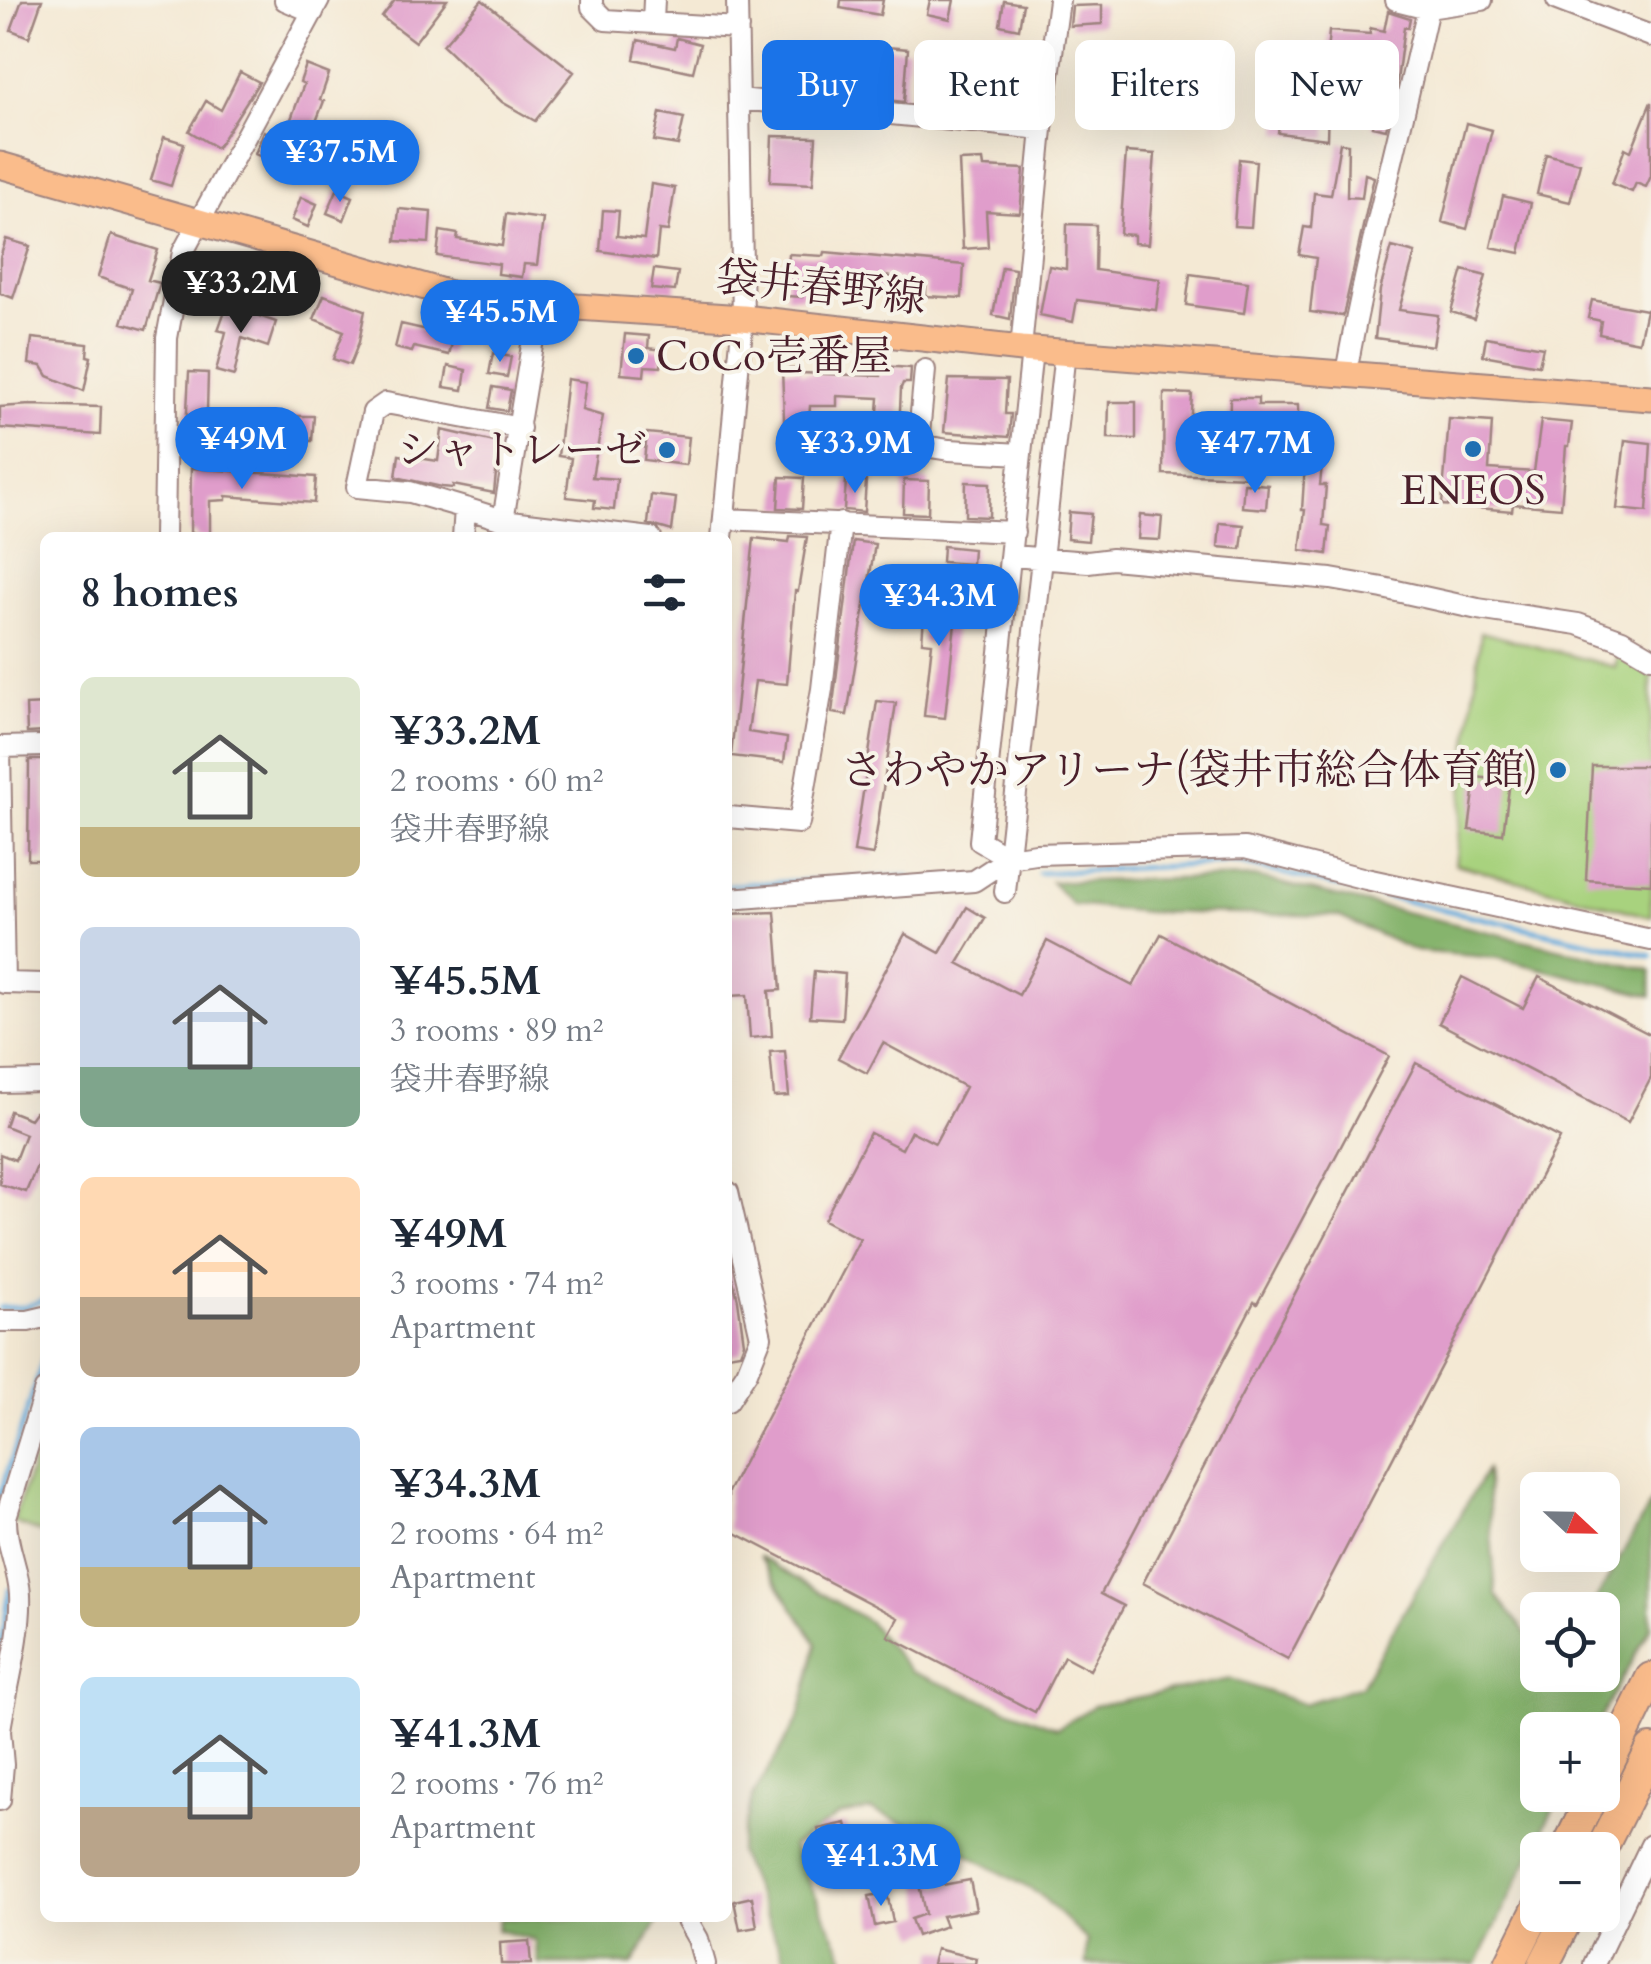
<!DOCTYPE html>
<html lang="en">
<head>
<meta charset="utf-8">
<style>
	body { margin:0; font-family:Cardo,"Noto Serif JP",serif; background:#f6f6f7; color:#1f2937; height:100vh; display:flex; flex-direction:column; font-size:38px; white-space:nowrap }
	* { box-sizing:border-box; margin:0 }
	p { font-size:32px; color:#747a83 }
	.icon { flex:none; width:55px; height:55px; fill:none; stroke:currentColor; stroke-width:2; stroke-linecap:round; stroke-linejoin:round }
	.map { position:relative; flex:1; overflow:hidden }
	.panel { position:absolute; left:40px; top:532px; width:692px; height:1390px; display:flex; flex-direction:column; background:#fff; border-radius:15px; box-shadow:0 10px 40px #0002 }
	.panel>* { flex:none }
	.hud { position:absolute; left:762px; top:40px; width:738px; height:90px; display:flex; gap:20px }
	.needle { width:65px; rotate:112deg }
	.buttons { position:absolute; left:1520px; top:1472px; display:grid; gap:20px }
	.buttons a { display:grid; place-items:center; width:100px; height:100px; border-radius:15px; background:#fff; box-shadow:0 10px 40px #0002; font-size:50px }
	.price { position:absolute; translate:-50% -85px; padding:0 22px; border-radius:35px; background:#1a73e8; color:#fff; font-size:32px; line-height:65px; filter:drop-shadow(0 2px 5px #0008) }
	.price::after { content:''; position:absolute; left:50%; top:60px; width:30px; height:22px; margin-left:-15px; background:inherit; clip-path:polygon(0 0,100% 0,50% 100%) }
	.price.active { background:#222; color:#fff }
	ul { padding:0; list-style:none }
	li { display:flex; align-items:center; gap:30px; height:250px; padding:0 40px }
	li span { display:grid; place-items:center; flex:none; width:280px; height:200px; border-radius:15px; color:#555 }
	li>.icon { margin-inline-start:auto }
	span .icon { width:120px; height:120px; fill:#fffc; stroke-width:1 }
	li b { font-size:42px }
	h2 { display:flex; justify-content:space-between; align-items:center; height:120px; padding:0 40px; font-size:42px }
	.tag { padding:0 35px; border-radius:15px; background:#fff; box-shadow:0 10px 40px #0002; font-size:35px; line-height:90px }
	.tag.active { background:#1a73e8; color:#fff }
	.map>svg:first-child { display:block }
	.green { fill:#a8d27e; stroke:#797854; stroke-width:2.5 }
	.forest { fill:#86b46d; stroke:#686a4c; stroke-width:2.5 }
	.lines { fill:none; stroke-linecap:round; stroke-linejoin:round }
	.stream { stroke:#67aede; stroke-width:5 }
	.building { fill:#e09dcb }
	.minor-casing { stroke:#9f8480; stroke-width:24 }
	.major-casing { stroke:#9f8480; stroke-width:29 }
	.highway-casing { stroke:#9f8480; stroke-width:34 }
	.minor { stroke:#fff; stroke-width:20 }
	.major { stroke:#fabc8b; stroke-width:25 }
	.highway { stroke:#fabc8b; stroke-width:30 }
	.poi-dot { fill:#1f6fb2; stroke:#f7f3e8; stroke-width:4 }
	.labels { text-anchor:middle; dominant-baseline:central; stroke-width:8; stroke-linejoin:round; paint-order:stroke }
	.street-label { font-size:42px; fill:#4a1f2b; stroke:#f7f3e8 }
	.poi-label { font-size:42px; fill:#4a1f2b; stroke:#f7f3e8; text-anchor:end }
</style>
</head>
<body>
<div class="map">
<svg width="1651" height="1964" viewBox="0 0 1651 1964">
	<rect width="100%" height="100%" fill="#f7f3e8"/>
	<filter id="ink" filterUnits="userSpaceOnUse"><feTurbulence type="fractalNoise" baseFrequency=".01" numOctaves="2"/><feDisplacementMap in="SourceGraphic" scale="20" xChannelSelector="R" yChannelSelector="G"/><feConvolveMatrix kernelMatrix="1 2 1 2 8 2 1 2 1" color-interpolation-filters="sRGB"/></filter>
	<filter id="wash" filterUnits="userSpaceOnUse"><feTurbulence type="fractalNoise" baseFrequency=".0048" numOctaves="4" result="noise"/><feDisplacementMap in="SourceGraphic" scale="40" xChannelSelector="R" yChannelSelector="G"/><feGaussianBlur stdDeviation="2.25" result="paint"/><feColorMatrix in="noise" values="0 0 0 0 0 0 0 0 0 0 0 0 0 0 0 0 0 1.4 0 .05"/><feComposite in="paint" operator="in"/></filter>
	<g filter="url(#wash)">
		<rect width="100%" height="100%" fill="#f4e9d4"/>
		<path class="green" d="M1481,632l134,35 3,-14 33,16v248l-196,-53z
			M45,1427v107l-32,-12z"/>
		<path class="forest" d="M1255,877l396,93v26l-153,-38 -83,-7 -77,-35 -192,-4 -73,-7 -22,-23z
			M1486,1470l10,125 41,52 1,28h64v-65h-12l61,-107v124l-50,90 -12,13h-51v65h22l-83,169h-391l1,-24 -48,-46 -107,-59 -61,-25 -32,5 -47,31 56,118h-61l-49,-112 14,-54 47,-80 18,-74 -58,-88 110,66 42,50 146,56 37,-22 137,-27 72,25 58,-18z
			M506,1918h154l-27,46h-95l-3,-24 -38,-10 2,-11z"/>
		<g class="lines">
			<path class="stream" d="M1039,873l197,-10 415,93
				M728,885l181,-9
				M0,1308l25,-1 20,-8
				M0,1496l45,-142
				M0,1655l10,-65"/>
		</g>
		<g id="blocks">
			<path class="building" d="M22,0h20l-13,37 -18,-7z
				M395,0h52l-32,42 -33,-25z
				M482,0l92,72 -39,49 -33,-19 -59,-57z
				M841,0h42l-3,15 -40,-7z
				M930,0h24l-4,19 -23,-5z
				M1004,1l19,3 -4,25 -19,-4z
				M1102,5v19l-32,2 2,-20z
				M1388,11l22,7 -2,10 -4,-1 -7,54 -11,48 -14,-3 11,-48 -34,-5v23h-21l-1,-42 2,-23 41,3v-6l14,3z
				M677,38l23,6 -7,28 -59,-13 4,-19 37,8z
				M865,45l43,4 -4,53 -53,-6 2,-18 9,1z
				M982,49l25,3 -4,32 -25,-3z
				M306,65l23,9 -9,26 4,1 -27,70 -42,-17 9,-23 20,7 20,-54 -4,-2z
				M240,72l19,10 -42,66 -28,-17 17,-30 15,9z
				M935,87l48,11 -3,11 -48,-5z
				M1281,100l47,6 -1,33 -49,-6z
				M1651,102v74l-5,11 -10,-4 -4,9 -20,-8 13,-36 6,3z
				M660,113l24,5 -6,27 -24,-4z
				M1466,123l26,7 -25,99 -25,-7z
				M772,136l44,1 -3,47 -43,-2z
				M164,137l20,6 -13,43 -20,-6z
				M1340,143l8,1 -1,53 15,1 3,-24 9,3 -31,139 -33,-4 6,-54 -17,-3 5,-28 7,1 3,-35 17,2z
				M1126,152l29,2 -7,90 -14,-1v-8l-14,-1z
				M1546,154l34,9 -10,39 -33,-8z
				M1239,159l17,2 -5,66 -17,-1z
				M983,160l1,7 40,2 -4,44 -34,-2 2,36 -25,2 -4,-88z
				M651,184l24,4 -7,43 -9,-1 -3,29 -56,-8 3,-41 16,1 -2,25 27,3z
				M337,190l16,7 -9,23 -17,-7z
				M1503,196l28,7 -11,50 -29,-6z
				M301,197l16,7 -9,23 -16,-7z
				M399,209l32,3 -2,31 -33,-2z
				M506,214l37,5 -6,46 -13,-1 -2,13 -24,-3 1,-10 -62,-8 3,-25 18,3 -1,5 45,7z
				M1067,224l29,1 -1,45 65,9 -4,31 -79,-10 -4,22 -33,-7 9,-49 17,3z
				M111,235l47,15 -10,30 12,3 -14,47 -24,-7 10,-34 -34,-12z
				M6,239l24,7 -17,52 -13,-5v-35z
				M1392,247l23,6 -16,57 39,5 -5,31 -58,-8 5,-48z
				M825,252l139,13 -2,33 -36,-2v-12l-45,-9 -2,15 -44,-6 -1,6 -32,-3v10l-16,-1 3,-42 35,2z
				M1002,267l13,2 -5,50 -17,-4z
				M654,269l24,3 -3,19 -24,-2z
				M1463,270l23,6 -12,43 -23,-7z
				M1190,274l58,8 -4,31 -58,-8z
				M324,295l41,15 -6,32 -9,23 -17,-6 11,-28 -30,-12z
				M1592,300l54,10 -7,32 -40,-8 2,-13 -13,-3z
				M227,305l49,17 -8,25 -26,-9 -8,38 -18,-5 10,-39 -8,-2z
				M401,324l35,8 2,-5 17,4 -6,24 -35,-8 -2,5 -17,-4z
				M625,334l24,2 -1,12 15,2 -2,17 -16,-1 -1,10 -23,-2z
				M1486,337l57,10 -4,18 -56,-10z
				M32,338l56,6 -1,12 4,1 -7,34 -36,-15 -6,-10 -13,-2z
				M493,353l18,4 -4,20 -18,-3z
				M448,366l18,4 -3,20 -19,-3z
				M881,366l30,2 -1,15h-7l-2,5 -4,86h-27l1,-22h4l4,-54 -42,-2v10h-27l-3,39 -22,-2 -3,-74h18v4l81,3z
				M189,372l19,1 -1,38 28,5h79l-2,25h-78l1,-12 -49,1z
				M567,379l19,3 -4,28 21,6 -11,61 25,2 -3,31 -20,-2 1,-8 -29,-3 5,-39 -13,-2z
				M949,379l58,1 -2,34h6l-2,23 -65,-5z
				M493,387l18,3 -4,21 -18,-3z
				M1164,393l28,1 -3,53 40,2 1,-51h28v7h40v27l-47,2 -2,43 -86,-3z
				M1109,402h27v37l-28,-1z
				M31,405l70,2 -1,28 -100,-7v-21z
				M1449,419l43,3 -3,47 45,3 7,-52 31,3 -3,23h-3l-5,62 -48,-4 -1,7 -70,-6z
				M442,430l57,13 -5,50 -41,-8v3l-11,-1 -46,-10 3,-22 39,6z
				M647,433l42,4 -3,28 -42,-5z
				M1302,433l23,2 -5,50h6l-3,40 7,1 -3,28 -27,-4 5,-40h-3l3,-46h-7z
				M1625,440l26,3 -4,69 -30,-3z
				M191,468l125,9 -2,26 -88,-7v4l-16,1v37h-14v-5h-6z
				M780,477l24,1 -2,31 -24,-1z
				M846,480l20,1 -2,31 -20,-2z
				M904,480l25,1 -1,33 -25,-1z
				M966,482l24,1 -1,34 -24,-1z
				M1244,483l24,2 -2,24 -24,-2z
				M651,495l25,3 -4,33 -24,-7z
				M1069,512l22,2 -3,27 -21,-2z
				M1140,515l22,2 -2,23 -22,-1z
				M1220,523l24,2 -3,24 -23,-2z
				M790,536l17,1 -9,54h-3l-8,93 -32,-3 -7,51 39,6 -3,24 -53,-6 23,-218 35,4z
				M853,541l22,3 -28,171 -15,-2z
				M943,546l30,3 -1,15 -30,-2z
				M926,592l32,3 -13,123 -21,-2 8,-73 -10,-1z
				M877,701l19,2 -23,152 -19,-3z
				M45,704v28l-18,1 -1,-28z
				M29,760h16v100h-17z
				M1592,766h59v118l-65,-4z
				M1476,777l34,4 -7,53 -34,-4z
				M967,907l18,11 -27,45 61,32 28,-54 86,45 28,-52 228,122 -132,248 -3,-2 -153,292 23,12 -34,64 -26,-14 -29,56 -147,-76 10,-18 -170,-89v-37l132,-253 -36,-19 46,-87 32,16 9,-18 24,12 30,-56 -82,-44 -16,30 -29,-15 67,-124 35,19z
				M775,912l6,78 -12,1 3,45 -22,2 -3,-43 -19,1v-82z
				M814,971l31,3 -3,45 -32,-2z
				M1462,977l61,31 16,-31 112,58v43l-23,44 -189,-99z
				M785,1051l4,45 -15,1 -4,-45z
				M1416,1063l144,75 -272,521 -145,-76z
				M10,1111l20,8 5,-7 10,4v31l-19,45 -26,-8v-30l15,6 10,-26 -20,-8z
				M728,1260l10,40 6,43 -4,10 -12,2z
				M846,1823l10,44 -29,6 -9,-44z
				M934,1871l3,15 33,-6 6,30 -34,6 4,10 -29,10 -6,-17 14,-5 -8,-40z
				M887,1893l6,29 -18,4 -6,-30z
				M752,1897l5,30 -17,3 -6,-29z
				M529,1941l2,23h-30l-1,-21z
				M936,1949l40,9 -1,6h-43z"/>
		</g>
	</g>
	<g filter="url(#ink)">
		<use href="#blocks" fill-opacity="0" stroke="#9f8480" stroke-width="2.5"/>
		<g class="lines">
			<defs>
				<path id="minor" d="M285,0l28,12
					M592,0v7l13,13 133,8
					M1396,0l32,8 54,-8
					M1557,0l94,36
					M653,21l1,-21
					M739,99l303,30
					M1021,349l21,-220 17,-129
					M925,370l-7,75 31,5 72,4
					M1346,373c22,-123 55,-243 82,-365
					M465,508l38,12 148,18
					M724,519l290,13
					M503,520l36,-217
					M164,538l3,-200 16,-86 136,-252
					M463,538l2,-30 -55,-16 -53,-5 16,-75 13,-9 134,25
					M722,538l21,-220 -6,-318
					M1012,556l76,6 24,-3 219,20 52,9 95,21 100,15 44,16 29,17
					M45,746l-45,1 4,236 41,1
					M728,817l71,6 23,-134 19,-166
					M1009,858l-29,-17 52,-491
					M1005,892l60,-540
					M728,899l246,-18 35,-23 27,-4 209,-6 121,31 285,61
					M0,1082l45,-1
					M728,1192l33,145 -14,35 -19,29
					M0,1321h28l17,-4
					M0,1730c6,-40 22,-96 20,-135 -1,-27 -15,-50 -14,-78l39,-127
					M0,1731l3,34 -3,35
					M686,1918l12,21 7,25
					M1594,1964l57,-119"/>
				<path id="major" d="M0,165l450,129 127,13 166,11 278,31 630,49"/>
				<path id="highway" d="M1602,1777l49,-99
					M1566,1850l27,-55
					M1601,1850l50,-100
					M1510,1964l28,-56
					M1544,1964l25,-49"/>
			</defs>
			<use href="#minor" class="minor-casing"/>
			<use href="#major" class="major-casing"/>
			<use href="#highway" class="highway-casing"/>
			<use href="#minor" class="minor"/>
			<use href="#major" class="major"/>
			<use href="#highway" class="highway"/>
		</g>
	</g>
	<g class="poi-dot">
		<circle cx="636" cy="356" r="10"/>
		<circle cx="1473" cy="449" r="10"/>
		<circle cx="667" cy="450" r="10"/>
		<circle cx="1558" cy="770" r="10"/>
	</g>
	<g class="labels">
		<g class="street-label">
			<text transform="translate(821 288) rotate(6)">袋井春野線</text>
		</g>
		<g class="poi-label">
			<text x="656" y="356" text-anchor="start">CoCo壱番屋</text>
			<text x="647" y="450">シャトレーゼ</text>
			<text x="1473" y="490" text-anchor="middle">ENEOS</text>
			<text x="1538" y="770">さわやかアリーナ(袋井市総合体育館)</text>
		</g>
	</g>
</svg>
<div class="buttons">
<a><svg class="needle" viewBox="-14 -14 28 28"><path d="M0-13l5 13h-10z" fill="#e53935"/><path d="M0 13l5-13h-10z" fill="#747a83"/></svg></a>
<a><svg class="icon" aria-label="locate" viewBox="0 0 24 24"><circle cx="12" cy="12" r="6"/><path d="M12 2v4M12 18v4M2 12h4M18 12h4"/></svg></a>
<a>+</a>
<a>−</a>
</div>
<b class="price" style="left:340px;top:205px">¥37.5M</b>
<b class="price active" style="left:241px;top:336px">¥33.2M</b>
<b class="price" style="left:500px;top:365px">¥45.5M</b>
<b class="price" style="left:242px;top:492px">¥49M</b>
<b class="price" style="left:855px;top:496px">¥33.9M</b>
<b class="price" style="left:1255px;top:496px">¥47.7M</b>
<b class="price" style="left:939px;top:649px">¥34.3M</b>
<b class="price" style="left:881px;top:1909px">¥41.3M</b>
<div class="hud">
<a class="tag active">Buy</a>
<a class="tag">Rent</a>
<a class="tag">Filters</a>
<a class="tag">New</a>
</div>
<section class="panel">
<h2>8 homes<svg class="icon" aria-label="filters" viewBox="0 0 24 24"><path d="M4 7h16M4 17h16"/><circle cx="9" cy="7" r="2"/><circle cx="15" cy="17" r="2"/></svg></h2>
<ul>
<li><span style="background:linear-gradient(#dfe7d0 75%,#c2b280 0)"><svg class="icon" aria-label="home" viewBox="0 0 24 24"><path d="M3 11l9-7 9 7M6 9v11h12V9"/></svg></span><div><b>¥33.2M</b><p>2 rooms · 60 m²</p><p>袋井春野線</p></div></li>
<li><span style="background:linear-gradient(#c9d6e8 70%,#7fa58c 0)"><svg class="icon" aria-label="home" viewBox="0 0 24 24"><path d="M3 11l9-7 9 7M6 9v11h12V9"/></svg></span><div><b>¥45.5M</b><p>3 rooms · 89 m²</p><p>袋井春野線</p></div></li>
<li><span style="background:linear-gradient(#ffd9b3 60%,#b9a48a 0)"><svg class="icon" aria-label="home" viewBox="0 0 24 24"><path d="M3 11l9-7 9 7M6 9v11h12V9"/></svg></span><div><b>¥49M</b><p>3 rooms · 74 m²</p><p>Apartment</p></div></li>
<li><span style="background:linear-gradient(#a9c7e8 70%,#c2b280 0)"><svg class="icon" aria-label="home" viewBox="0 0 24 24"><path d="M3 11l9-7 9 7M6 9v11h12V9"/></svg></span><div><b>¥34.3M</b><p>2 rooms · 64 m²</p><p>Apartment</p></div></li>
<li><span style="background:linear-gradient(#bfe0f5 65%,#b9a48a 0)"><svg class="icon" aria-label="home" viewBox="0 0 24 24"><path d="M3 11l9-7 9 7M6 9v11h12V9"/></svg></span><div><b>¥41.3M</b><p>2 rooms · 76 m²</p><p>Apartment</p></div></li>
</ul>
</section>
</div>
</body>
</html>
